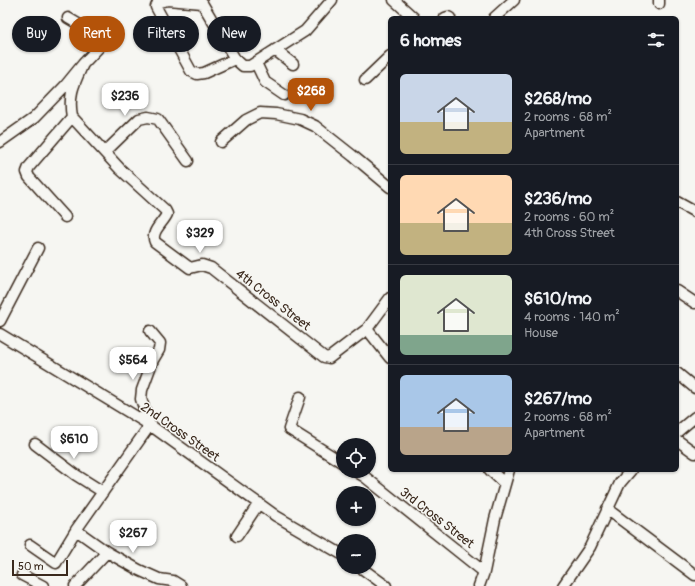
<!DOCTYPE html>
<html lang="en">
<head>
<meta charset="utf-8">
<style>
	body { margin:0; font-family:Pangolin,sans-serif; background:#242831; color:#f1f3f6; height:100vh; display:flex; flex-direction:column; font-size:15px; white-space:nowrap }
	* { box-sizing:border-box; margin:0 }
	p { font-size:13px; color:#9ea1a6 }
	.icon { flex:none; width:22px; height:22px; fill:none; stroke:currentColor; stroke-width:2; stroke-linecap:round; stroke-linejoin:round }
	.map { position:relative; flex:1; overflow:hidden }
	.drawer { position:absolute; left:388px; top:16px; width:291px; height:456px; display:flex; flex-direction:column; background:#171b24; border-radius:6px; box-shadow:0 1px 3px #0004 }
	.drawer>* { flex:none }
	.guide { position:absolute; left:12px; top:16px; width:316px; height:36px; display:flex; gap:8px }
	.controls { position:absolute; left:336px; top:438px; display:grid; gap:8px }
	.controls a { display:grid; place-items:center; width:40px; height:40px; border-radius:50%; background:#171b24; box-shadow:0 1px 3px #0004; font-size:20px }
	.scale { position:absolute; left:12px; bottom:10px; width:56px; box-sizing:border-box; padding-left:4px; border:2px solid #3b2a1e; border-top:0; font-size:11px; line-height:14px; white-space:nowrap; color:#3b2a1e; -webkit-text-stroke:3px #f6f6f2; paint-order:stroke }
	.price { position:absolute; translate:-50% -34px; padding:0 9px; border-radius:8px; background:#fff; color:#222; font-size:13px; line-height:26px; filter:drop-shadow(0 1px 2px #0008) }
	.price::after { content:''; position:absolute; left:50%; top:24px; width:12px; height:9px; margin-left:-6px; background:inherit; clip-path:polygon(0 0,100% 0,50% 100%) }
	.price.current { background:#b45309; color:#fff }
	ul { padding:0; list-style:none }
	li { display:flex; align-items:center; gap:12px; height:100px; padding:0 12px }
	li+li { border-top:1px solid #363941 }
	li span { display:grid; place-items:center; flex:none; width:112px; height:80px; border-radius:6px; color:#555 }
	li>.icon { margin-inline-start:auto }
	span .icon { width:48px; height:48px; fill:#fffc; stroke-width:1 }
	li b { font-size:17px }
	h2 { display:flex; justify-content:space-between; align-items:center; height:48px; padding:0 12px; font-size:17px }
	.pill { padding:0 14px; border-radius:18px; background:#171b24; box-shadow:0 1px 3px #0004; font-size:14px; line-height:36px }
	.pill.current { background:#b45309; color:#fff }
	.map>svg:first-child { display:block }
	.lines { fill:none; stroke-linecap:round; stroke-linejoin:round }
	.minor-casing { stroke:#3b2a1e; stroke-width:13 }
	.minor { stroke:#f6f6f2; stroke-width:10 }
	.labels { text-anchor:middle; dominant-baseline:central; stroke-width:3; stroke-linejoin:round; paint-order:stroke }
	.street-label { font-size:13px; fill:#3b2a1e; stroke:#f6f6f2 }
</style>
</head>
<body>
<div class="map">
<svg width="695" height="586" viewBox="0 0 695 586">
	<rect width="100%" height="100%" fill="#f6f6f2"/>
	<filter id="ink" filterUnits="userSpaceOnUse"><feTurbulence type="fractalNoise" baseFrequency=".025" numOctaves="2"/><feDisplacementMap in="SourceGraphic" scale="8" xChannelSelector="R" yChannelSelector="G"/><feConvolveMatrix kernelMatrix="1 2 1 2 8 2 1 2 1" color-interpolation-filters="sRGB"/></filter>
	<g filter="url(#ink)">
		<g class="lines">
			<defs>
				<path id="minor" d="M394,0l20,18
					M659,0v4
					M445,18l3,-1 2,1
					M494,18l20,-18
					M275,50l18,14
					M235,59l-31,14 -7,1 -6,-3 -35,-64 2,-5 10,-2 34,3 33,56 8,7h7l55,-35 27,-31
					M256,63l9,19 19,13
					M83,64c-9,20 -15,30 -11,53l48,52 45,41 2,4c-4,9 -17,18 -12,28l35,26 12,-3 9,3 113,89 5,1 38,-29 23,29
					M365,80l25,-24
					M0,142l34,-24 31,-32 18,-22 17,-18 1,-6 -4,-5 -29,-17
					M221,142l25,-22 14,-7 16,1 24,5 15,7 38,30 37,31
					M105,152l34,-33 9,-2 10,2 30,42
					M677,202l18,10
					M65,217l-36,-40 -2,-5 2,-5 43,-50
					M677,291l18,12
					M0,321l38,-73
					M367,329l23,-31
					M0,334l150,91 126,91 67,39
					M677,373l18,15
					M300,397l-11,32 54,34
					M677,432l18,-15
					M677,440l18,13
					M35,444l41,31 27,17
					M490,470l15,14
					M355,471l10,6 119,95
					M607,509l88,66
					M76,530l31,22 32,18 20,9 14,2 8,5
					M237,536l22,-33
					M30,545l26,18 20,-33 74,-105 -9,-26 1,-9 11,-30 6,-10 1,-7 -10,-12
					M360,567l26,19
					M22,575l21,11
					M75,586l32,-34
					M479,586l5,-14 11,-53 14,-49
					M563,586l27,-39 30,-64 11,-13"/>
			</defs>
			<use href="#minor" class="minor-casing"/>
			<use href="#minor" class="minor"/>
		</g>
	</g>
	<g class="labels">
		<g class="street-label">
			<text transform="translate(273 300) rotate(38)">4th Cross Street</text>
			<text transform="translate(180 432) rotate(35)">2nd Cross Street</text>
			<text transform="translate(437 518) rotate(38)">3rd Cross Street</text>
		</g>
	</g>
</svg>
<div class="controls">
<a><svg class="icon" aria-label="locate" viewBox="0 0 24 24"><circle cx="12" cy="12" r="6"/><path d="M12 2v4M12 18v4M2 12h4M18 12h4"/></svg></a>
<a>+</a>
<a>−</a>
</div>
<div class="scale">50 m</div>
<b class="price current" style="left:311px;top:112px">$268</b>
<b class="price" style="left:125px;top:117px">$236</b>
<b class="price" style="left:200px;top:254px">$329</b>
<b class="price" style="left:133px;top:381px">$564</b>
<b class="price" style="left:74px;top:460px">$610</b>
<b class="price" style="left:133px;top:554px">$267</b>
<div class="guide">
<a class="pill">Buy</a>
<a class="pill current">Rent</a>
<a class="pill">Filters</a>
<a class="pill">New</a>
</div>
<section class="drawer">
<h2>6 homes<svg class="icon" aria-label="filters" viewBox="0 0 24 24"><path d="M4 7h16M4 17h16"/><circle cx="9" cy="7" r="2"/><circle cx="15" cy="17" r="2"/></svg></h2>
<ul>
<li><span style="background:linear-gradient(#c9d6e8 60%,#c2b280 0)"><svg class="icon" aria-label="home" viewBox="0 0 24 24"><path d="M3 11l9-7 9 7M6 9v11h12V9"/></svg></span><div><b>$268/mo</b><p>2 rooms · 68 m²</p><p>Apartment</p></div></li>
<li><span style="background:linear-gradient(#ffd9b3 60%,#c2b280 0)"><svg class="icon" aria-label="home" viewBox="0 0 24 24"><path d="M3 11l9-7 9 7M6 9v11h12V9"/></svg></span><div><b>$236/mo</b><p>2 rooms · 60 m²</p><p>4th Cross Street</p></div></li>
<li><span style="background:linear-gradient(#dfe7d0 75%,#7fa58c 0)"><svg class="icon" aria-label="home" viewBox="0 0 24 24"><path d="M3 11l9-7 9 7M6 9v11h12V9"/></svg></span><div><b>$610/mo</b><p>4 rooms · 140 m²</p><p>House</p></div></li>
<li><span style="background:linear-gradient(#a9c7e8 65%,#b9a48a 0)"><svg class="icon" aria-label="home" viewBox="0 0 24 24"><path d="M3 11l9-7 9 7M6 9v11h12V9"/></svg></span><div><b>$267/mo</b><p>2 rooms · 68 m²</p><p>Apartment</p></div></li>
</ul>
</section>
</div>
</body>
</html>
